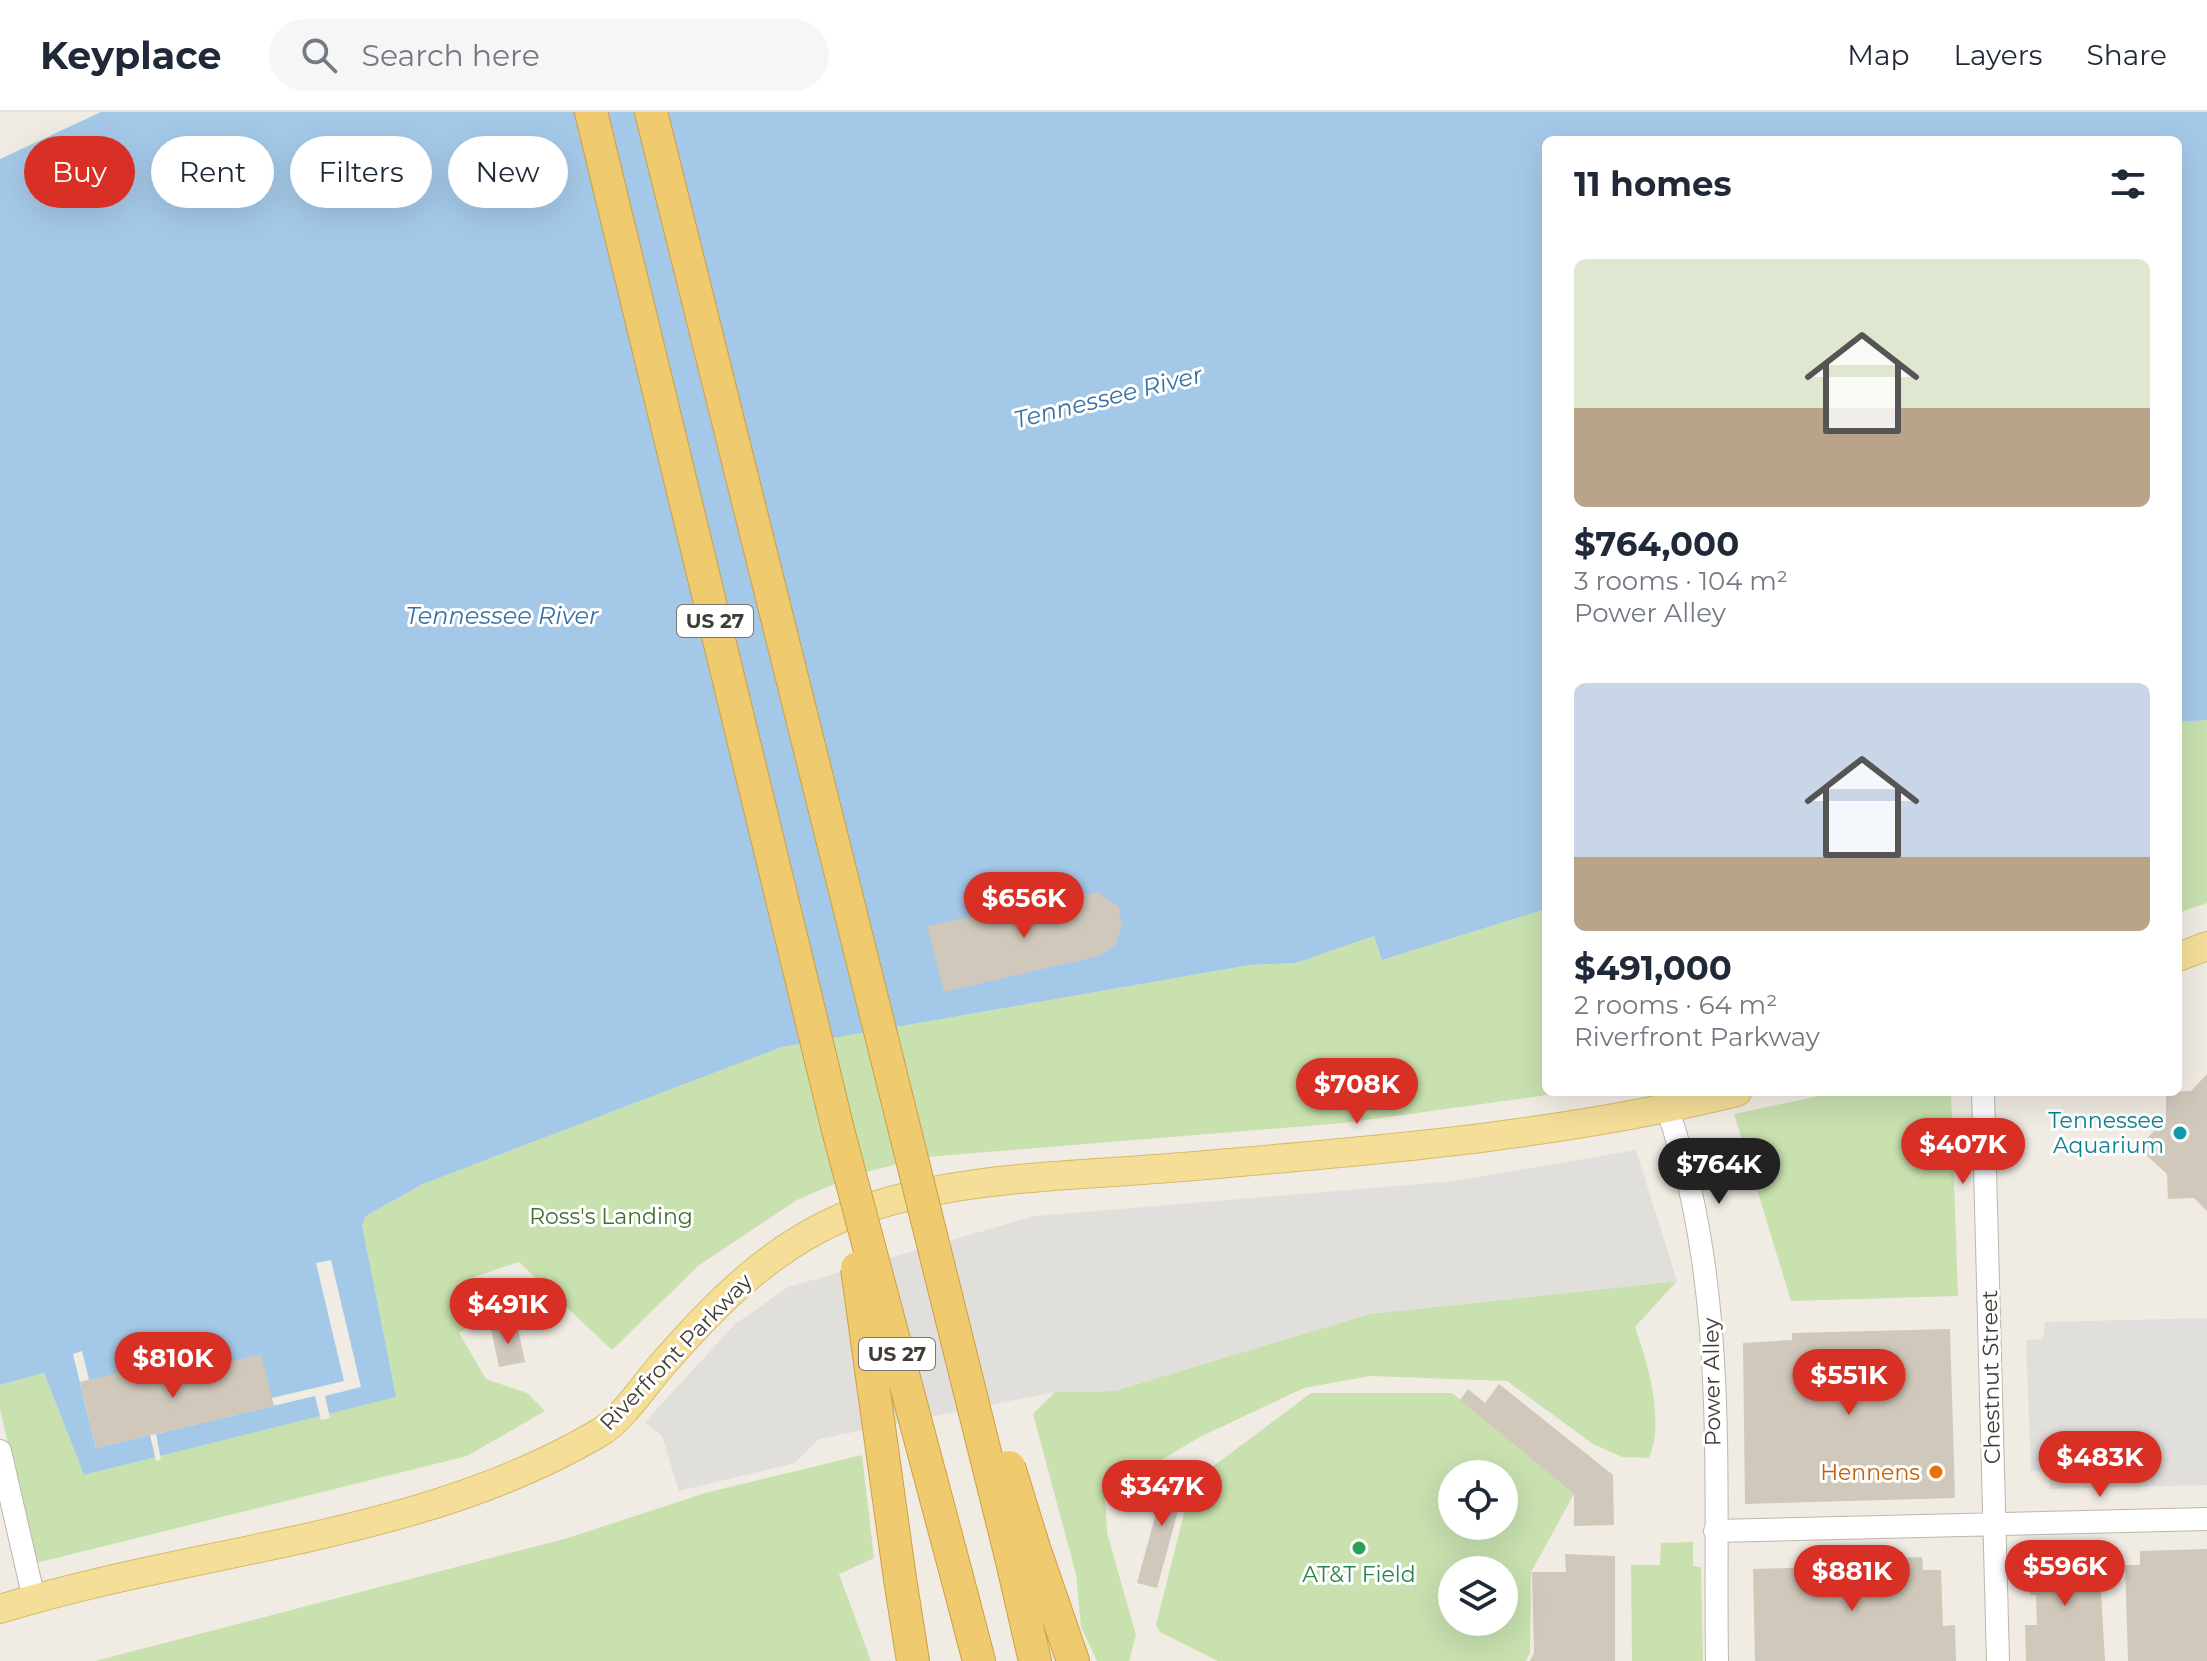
<!DOCTYPE html>
<html lang="en">
<head>
<meta charset="utf-8">
<style>
	body { margin:0; font-family:Montserrat,sans-serif; background:#f6f6f7; color:#1f2937; height:100vh; display:flex; flex-direction:column; font-size:30px; white-space:nowrap }
	* { box-sizing:border-box; margin:0 }
	p { font-size:26px; color:#747a83 }
	.icon { flex:none; width:44px; height:44px; fill:none; stroke:currentColor; stroke-width:2; stroke-linecap:round; stroke-linejoin:round }
	.map { position:relative; flex:1; overflow:hidden }
	.sheet { position:absolute; left:1542px; top:24px; width:640px; height:960px; display:flex; flex-direction:column; background:#fff; border-radius:12px; box-shadow:0 8px 32px #0002 }
	.sheet>* { flex:none }
	.hud { position:absolute; left:24px; top:24px; width:760px; height:72px; display:flex; gap:16px }
	.buttons { position:absolute; left:1438px; top:1348px; display:grid; gap:16px }
	.buttons a { display:grid; place-items:center; width:80px; height:80px; border-radius:50%; background:#fff; box-shadow:0 8px 32px #0002; font-size:40px }
	.price { position:absolute; translate:-50% -68px; padding:0 18px; border-radius:28px; background:#d93025; color:#fff; font-size:26px; line-height:52px; filter:drop-shadow(0 2px 4px #0008) }
	.price::after { content:''; position:absolute; left:50%; top:48px; width:24px; height:18px; margin-left:-12px; background:inherit; clip-path:polygon(0 0,100% 0,50% 100%) }
	.price.active { background:#222; color:#fff }
	ul { padding:0; list-style:none }
	li { display:grid; align-content:center; gap:16px; height:424px; padding:0 32px }
	li span { display:grid; place-items:center; height:248px; border-radius:12px; color:#555 }
	li>.icon { margin-inline-start:auto }
	span .icon { width:144px; height:144px; fill:#fffc; stroke-width:1 }
	li b { font-size:34px }
	h2 { display:flex; justify-content:space-between; align-items:center; height:96px; padding:0 32px; font-size:34px }
	.chip { padding:0 28px; border-radius:36px; background:#fff; box-shadow:0 8px 32px #0002; font-size:28px; line-height:72px }
	.chip.active { background:#d93025; color:#fff }
	header { display:flex; align-items:center; gap:48px; box-sizing:border-box; height:112px; padding:0 40px; background:#fff; border-bottom:2px solid #e0e1e3 }
	header strong { font-size:38px }
	nav { display:flex; gap:44px; margin-inline-start:auto; font-size:28px }
	.search { width:560px; height:72px; background:#f6f6f7; display:flex; align-items:center; gap:20px; box-sizing:border-box; padding:0 28px; border-radius:44px; color:#747a83; font-size:30px }
	.map>svg:first-child { display:block }
	.green { fill:#c8e1af; fill-rule:evenodd }
	.parking { fill:#e0dfdb }
	.water { fill:#a4c9e8 }
	.pier { fill:#f0ece3 }
	.building { fill:#d0c8ba }
	.lines { fill:none; stroke-linecap:round; stroke-linejoin:round }
	.minor-casing { stroke:#bdb7aa; stroke-width:24 }
	.major-casing { stroke:#d7bb6a; stroke-width:30 }
	.highway-casing { stroke:#cd9f3f; stroke-width:34 }
	.minor { stroke:#fff; stroke-width:22 }
	.major { stroke:#f4de98; stroke-width:28 }
	.highway { stroke:#f0ca6e; stroke-width:32 }
	.highway-bridge-casing { stroke:#cd9f3f; stroke-width:34; stroke-linecap:butt }
	.highway-bridge { stroke:#f0ca6e; stroke-width:32 }
	.culture-dot { fill:#0f9aa8; stroke:#fff; stroke-width:3 }
	.food-dot { fill:#e8710a; stroke:#fff; stroke-width:3 }
	.leisure-dot { fill:#2e9e5b; stroke:#fff; stroke-width:3 }
	.labels { text-anchor:middle; dominant-baseline:central; stroke-width:6; stroke-linejoin:round; paint-order:stroke }
	.shield { fill:#fff; stroke:#7a7671; stroke-width:2 }
	.shield-label { font-size:20px; font-weight:bold; fill:#413c34 }
	.culture-label { font-size:22px; fill:#0d838f; stroke:#fff; text-anchor:end }
	.park-label { font-size:22px; fill:#436c2e; stroke:#fff }
	.street-label { font-size:22px; fill:#413c34; stroke:#fff }
	.food-label { font-size:22px; fill:#c56008; stroke:#fff; text-anchor:end }
	.leisure-label { font-size:22px; fill:#27864d; stroke:#fff }
	.water-label { font-size:24px; font-style:italic; fill:#3871a1; stroke:#fff }
</style>
</head>
<body>
<header>
<strong>Keyplace</strong>
<div class="search"><svg class="icon" aria-label="search" viewBox="0 0 24 24"><circle cx="10" cy="10" r="6"/><path d="M15 15l6 6"/></svg>Search here</div>
<nav><a>Map</a><a>Layers</a><a>Share</a></nav>
</header>
<div class="map">
<svg width="2207" height="1549" viewBox="0 0 2207 1549">
	<rect width="100%" height="100%" fill="#f0ece3"/>
	<path class="green" d="M2207,608v183l-29,10v-191z
		M1546,797v183h23l-225,31 -418,34 -68,17 -61,26 -99,66 -86,84 -93,-88 -45,15 11,39 -26,17 27,46 41,14 18,18 -78,45 -431,107 -36,-154v-24l44,-12 40,102 311,-78 -33,-172 4,-9 57,-32 359,-137 468,-82 46,-2 78,-27 8,24z
		M1838,980h113l7,204 -167,5 -57,-187z
		M1677,1169l-42,46c13,38 30,93 14,131l-27,-1 -29,-13 -86,-63 -137,-5 -66,12 -104,49 -95,56 2,40 29,102 -7,26h-32l-16,-34 -5,-53 -43,-160 22,-22 59,-1 255,-77z
		M1311,1281h141l122,101 -43,78 -1,81 -4,8h-308l-58,-29 -4,-7 36,-143zM1452,1362h52v52h-52zM1452,1458h52v52h-52z
		M862,1343l12,103 -35,16 32,87h-776l473,-123 137,-45z
		M1693,1430v24l8,1 2,94h-71l-1,-96h29l1,-22z"/>
	<path class="parking" d="M1636,1038l41,131 -308,33 -255,77 -59,1 -236,47 -24,24 -116,28 -17,-55 -17,-14 89,-97 54,-38 247,-71 420,-35z
		M2207,1206v167l-158,4v-17l-18,-1 -5,-131 17,-1 2,-17z"/>
	<path class="water" d="M101,0h2106v608l-29,2v-582h-632v769l-164,51 -8,-24 -78,27 -46,2 -468,82 -359,137 -57,32 -4,9 34,172 -312,78 -40,-102 -44,12v-1226z"/>
	<path class="pier" d="M331,1148l30,127 -36,9 5,22 -9,2 -6,-24 -159,38 5,26 -5,1 -6,-26 -54,13 -23,-94 9,-3 21,87 241,-57 -28,-118z"/>
	<path class="building" d="M1097,780l22,15 3,20 -7,18 -16,11 -155,36 -17,-66z
		M2207,962v137l-13,-13 -26,1 -1,-25 -29,-26 28,-30v-26l25,-1z
		M517,1212l8,38 -26,5 -8,-38z
		M1950,1217l5,169 -210,6 -2,-161 49,-3v-7z
		M261,1242l13,52 -178,42 -16,-66 53,-13 3,15z
		M1499,1272l114,91 1,50 -40,1v-32l-114,-94 8,-11 17,14z
		M1168,1357l20,5 -31,114 -20,-5z
		M2063,1436v8h36l6,105h-79l-1,-36h12l-1,-30h-6l-1,-46z
		M2207,1437v112h-79l-3,-96h15v-14z
		M1565,1442l50,2v105h-85l4,-8 -2,-81h34z
		M1922,1445l1,13h18l2,56 12,-1 1,36h-201l-2,-92 104,-3v-7z"/>
	<g class="lines">
		<defs>
			<path id="minor" d="M1983,980l15,569
				M1667,996c62,177 47,368 50,553
				M0,1339l34,148
				M1715,1419l492,-12"/>
			<path id="major" d="M2178,845l29,-11
				M0,1497c197,-61 420,-70 599,-176 24,-14 44,-47 63,-68 58,-67 119,-128 205,-157 100,-33 211,-32 315,-41 185,-16 374,-30 555,-75"/>
			<path id="highway" d="M591,0l247,1018
				M651,0l250,1003
				M1034,1436l39,113
				M1011,1445l24,104
				M957,1465l22,84
				M900,1467l13,82"/>
		</defs>
		<use href="#minor" class="minor-casing"/>
		<use href="#major" class="major-casing"/>
		<use href="#highway" class="highway-casing"/>
		<use href="#minor" class="minor"/>
		<use href="#major" class="major"/>
		<use href="#highway" class="highway"/>
		<defs>
			<path id="highway-bridge" d="M901,1003l110,442
				M838,1018l119,447
				M857,1156l43,311
				M1009,1355l25,81"/>
		</defs>
		<use href="#highway-bridge" class="highway-bridge-casing"/>
		<use href="#highway-bridge" class="highway-bridge"/>
	</g>
	<circle class="culture-dot" cx="2180" cy="1021" r="8"/>
	<circle class="food-dot" cx="1936" cy="1360" r="8"/>
	<circle class="leisure-dot" cx="1359" cy="1436" r="8"/>
	<g class="labels">
		<g class="shield">
			<rect x="677" y="493" width="76" height="32" rx="6"/>
			<rect x="859" y="1226" width="76" height="32" rx="6"/>
		</g>
		<g class="shield-label">
			<text x="715" y="509">US 27</text>
			<text x="897" y="1242">US 27</text>
		</g>
		<g class="culture-label">
			<text x="2164" y="1008">Tennessee<tspan x="2164" dy="25">Aquarium</tspan></text>
		</g>
		<g class="park-label">
			<text x="611" y="1104">Ross's Landing</text>
		</g>
		<g class="street-label">
			<text transform="translate(676 1240) rotate(-46)">Riverfront Parkway</text>
			<text transform="translate(1991 1265) rotate(-91)">Chestnut Street</text>
			<text transform="translate(1712 1270) rotate(-91)">Power Alley</text>
		</g>
		<g class="food-label">
			<text x="1920" y="1360">Hennens</text>
		</g>
		<g class="leisure-label">
			<text x="1359" y="1462">AT&amp;T Field</text>
		</g>
		<g class="water-label">
			<text transform="translate(1108 285) rotate(-14)">Tennessee River</text>
			<text x="502" y="503">Tennessee River</text>
		</g>
	</g>
</svg>
<div class="buttons">
<a><svg class="icon" aria-label="locate" viewBox="0 0 24 24"><circle cx="12" cy="12" r="6"/><path d="M12 2v4M12 18v4M2 12h4M18 12h4"/></svg></a>
<a><svg class="icon" aria-label="layers" viewBox="0 0 24 24"><path d="M12 4l9 5-9 5-9-5zM3 14l9 5 9-5"/></svg></a>
</div>
<b class="price" style="left:1024px;top:828px">$656K</b>
<b class="price" style="left:1357px;top:1014px">$708K</b>
<b class="price" style="left:1963px;top:1074px">$407K</b>
<b class="price active" style="left:1719px;top:1094px">$764K</b>
<b class="price" style="left:508px;top:1234px">$491K</b>
<b class="price" style="left:173px;top:1288px">$810K</b>
<b class="price" style="left:1849px;top:1305px">$551K</b>
<b class="price" style="left:2100px;top:1387px">$483K</b>
<b class="price" style="left:1162px;top:1416px">$347K</b>
<b class="price" style="left:2065px;top:1496px">$596K</b>
<b class="price" style="left:1852px;top:1501px">$881K</b>
<div class="hud">
<a class="chip active">Buy</a>
<a class="chip">Rent</a>
<a class="chip">Filters</a>
<a class="chip">New</a>
</div>
<section class="sheet">
<h2>11 homes<svg class="icon" aria-label="filters" viewBox="0 0 24 24"><path d="M4 7h16M4 17h16"/><circle cx="9" cy="7" r="2"/><circle cx="15" cy="17" r="2"/></svg></h2>
<ul>
<li><span style="background:linear-gradient(#dfe7d0 60%,#b9a48a 0)"><svg class="icon" aria-label="home" viewBox="0 0 24 24"><path d="M3 11l9-7 9 7M6 9v11h12V9"/></svg></span><div><b>$764,000</b><p>3 rooms · 104 m²</p><p>Power Alley</p></div></li>
<li><span style="background:linear-gradient(#c9d6e8 70%,#b9a48a 0)"><svg class="icon" aria-label="home" viewBox="0 0 24 24"><path d="M3 11l9-7 9 7M6 9v11h12V9"/></svg></span><div><b>$491,000</b><p>2 rooms · 64 m²</p><p>Riverfront Parkway</p></div></li>
</ul>
</section>
</div>
</body>
</html>
